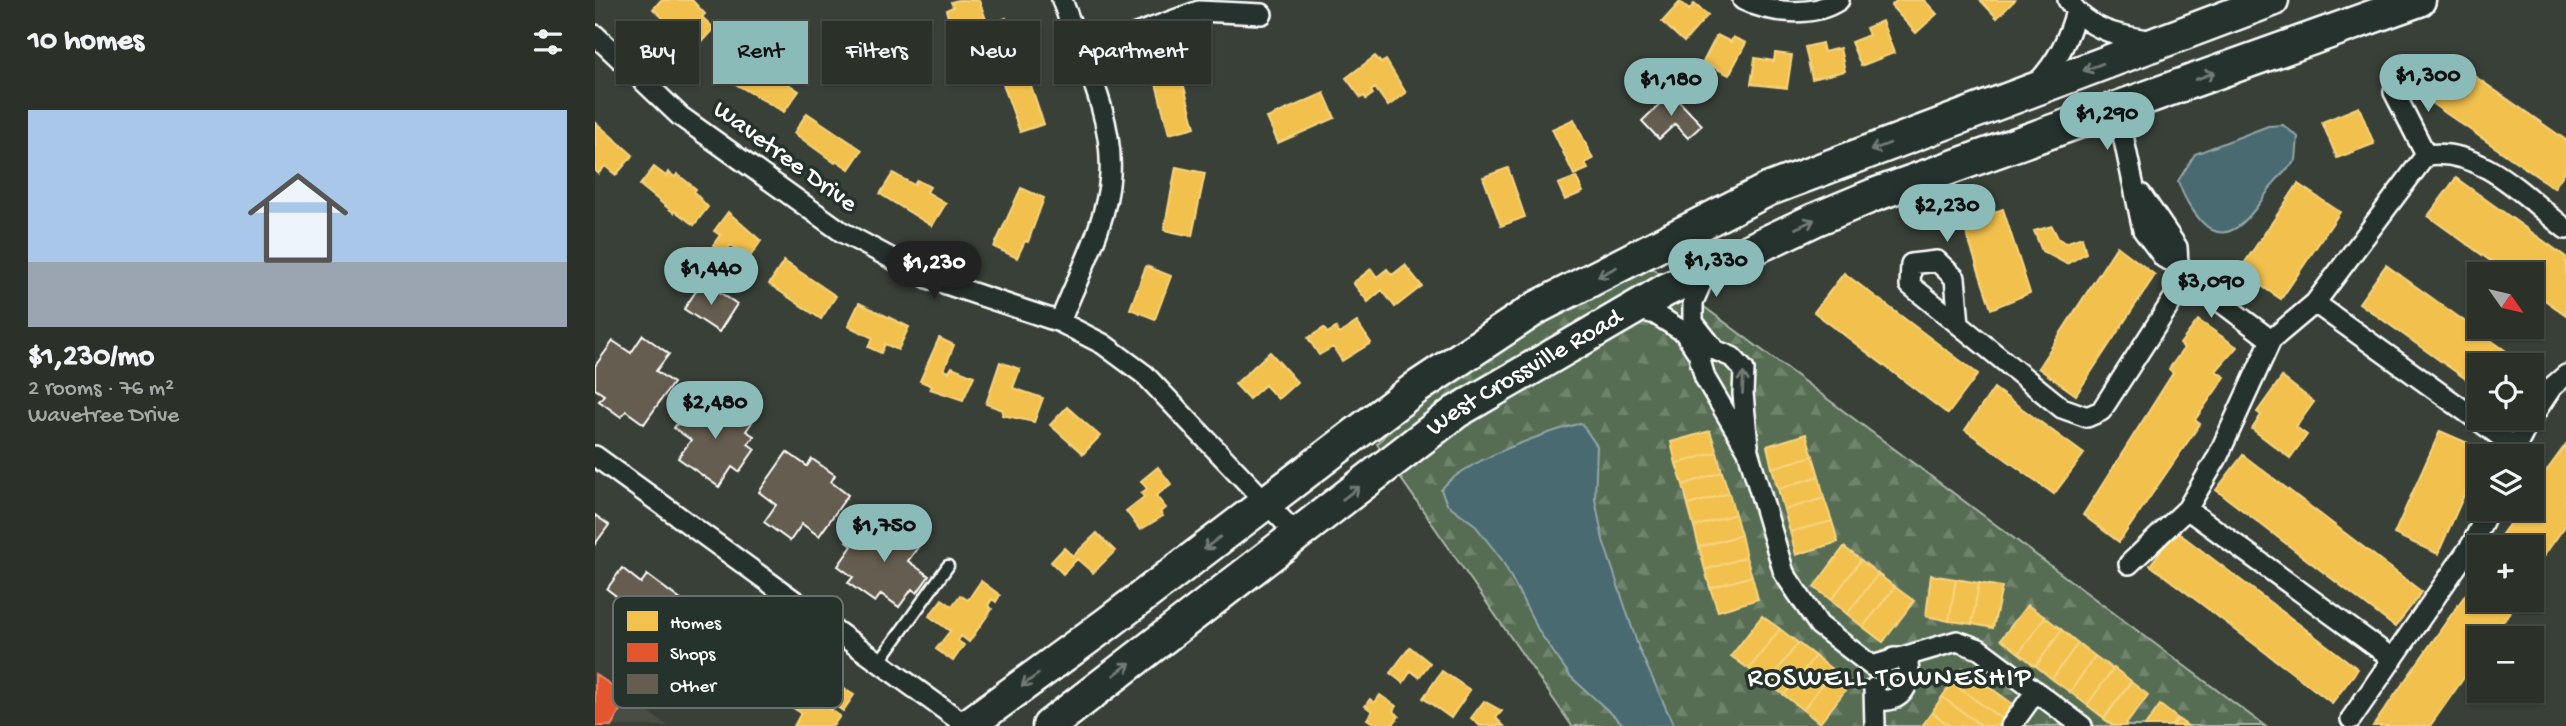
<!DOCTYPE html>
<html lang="en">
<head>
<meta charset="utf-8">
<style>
	body { margin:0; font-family:"Gochi Hand",sans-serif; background:#373c35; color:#f1f3f6; height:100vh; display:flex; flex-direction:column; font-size:26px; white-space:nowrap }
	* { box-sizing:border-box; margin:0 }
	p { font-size:23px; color:#a6a9a8 }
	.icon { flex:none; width:38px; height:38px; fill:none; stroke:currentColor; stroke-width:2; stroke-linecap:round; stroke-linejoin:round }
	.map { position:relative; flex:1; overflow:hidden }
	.details { display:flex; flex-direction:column; background:#2b3029; width:595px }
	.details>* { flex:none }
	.hud { position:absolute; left:21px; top:21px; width:665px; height:63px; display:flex; gap:14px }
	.needle { width:46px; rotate:124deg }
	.controls { position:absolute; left:1872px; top:262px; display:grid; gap:14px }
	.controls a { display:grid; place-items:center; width:77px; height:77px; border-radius:0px; background:#2b3029; box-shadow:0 2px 5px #0004,0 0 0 2px #474b46; font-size:35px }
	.price { position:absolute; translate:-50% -60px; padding:0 16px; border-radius:24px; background:#8bbbb9; color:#111; font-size:23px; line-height:46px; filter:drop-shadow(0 2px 4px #0008) }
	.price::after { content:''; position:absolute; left:50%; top:42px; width:21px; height:16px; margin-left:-10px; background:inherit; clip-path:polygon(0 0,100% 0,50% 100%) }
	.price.on { background:#222; color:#fff }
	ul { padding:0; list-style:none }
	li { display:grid; align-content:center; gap:14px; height:371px; padding:0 28px }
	li span { display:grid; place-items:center; height:217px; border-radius:0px; color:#555 }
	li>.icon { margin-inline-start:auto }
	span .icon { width:126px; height:126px; fill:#fffc; stroke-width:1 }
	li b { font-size:30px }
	h2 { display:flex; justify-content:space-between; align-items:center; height:84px; padding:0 28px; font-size:30px }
	.chip { padding:0 24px; border-radius:0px; background:#2b3029; box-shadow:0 2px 5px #0004,0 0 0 2px #474b46; font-size:24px; line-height:63px }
	.chip.on { background:#8bbbb9; color:#111 }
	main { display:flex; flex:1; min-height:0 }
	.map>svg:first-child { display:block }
	.built { fill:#4a4d42 }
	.forest { fill:url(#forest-firs); stroke:#aab6a8; stroke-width:2 }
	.water { fill:#496b70; stroke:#92a6a9; stroke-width:2 }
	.homes { fill:#f2c14e; stroke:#f6d483; stroke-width:2 }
	.shops { fill:#e4572e; stroke:#ec896d; stroke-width:2 }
	.building { fill:#655d4f; stroke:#fff; stroke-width:2 }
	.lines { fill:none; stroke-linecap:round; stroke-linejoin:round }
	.lane-casing { stroke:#fff; stroke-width:15 }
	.street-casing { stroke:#fff; stroke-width:24 }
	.primary-casing { stroke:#fff; stroke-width:37 }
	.lane { stroke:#26332d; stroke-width:10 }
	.street { stroke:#26332d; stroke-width:19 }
	.primary { stroke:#26332d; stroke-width:32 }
	.oneway { stroke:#727a76 }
	.labels { text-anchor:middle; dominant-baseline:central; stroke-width:7; stroke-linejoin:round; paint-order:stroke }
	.street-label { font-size:26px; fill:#fff; stroke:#26332d }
	.neighbourhood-label { font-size:28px; letter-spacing:2px; fill:#fff; stroke:#26332d }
	.key { fill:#26332d; stroke:#67706c; stroke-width:2 }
	.key-label { font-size:19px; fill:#fff }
</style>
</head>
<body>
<main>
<section class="details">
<h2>10 homes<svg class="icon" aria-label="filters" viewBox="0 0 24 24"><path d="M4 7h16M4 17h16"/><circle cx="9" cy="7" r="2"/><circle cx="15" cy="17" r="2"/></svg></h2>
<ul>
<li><span style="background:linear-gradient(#a9c7e8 70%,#9aa5b1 0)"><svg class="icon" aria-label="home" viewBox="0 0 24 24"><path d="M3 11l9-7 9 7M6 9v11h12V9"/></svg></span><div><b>$1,230/mo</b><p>2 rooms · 76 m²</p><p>Wavetree Drive</p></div></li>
</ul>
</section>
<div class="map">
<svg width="1971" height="726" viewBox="0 0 1971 726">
	<defs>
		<pattern id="forest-firs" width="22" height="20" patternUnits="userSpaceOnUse" patternTransform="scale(1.75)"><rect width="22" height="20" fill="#566d52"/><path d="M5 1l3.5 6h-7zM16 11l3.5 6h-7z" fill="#6f836c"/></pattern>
	</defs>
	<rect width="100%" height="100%" fill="#394037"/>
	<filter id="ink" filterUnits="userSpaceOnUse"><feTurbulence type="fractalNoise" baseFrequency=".0143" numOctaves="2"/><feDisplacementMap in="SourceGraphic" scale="14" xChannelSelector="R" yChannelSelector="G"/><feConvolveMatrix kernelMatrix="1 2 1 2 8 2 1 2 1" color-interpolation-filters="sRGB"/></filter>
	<g filter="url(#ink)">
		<path class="built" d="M0,674l73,52h-73z"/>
		<path class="forest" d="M1033,250l637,476h-693l-195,-282 108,-119z"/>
		<path class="water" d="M1688,125l15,12 -2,23c-7,8 -16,15 -22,23 -17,22 -42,71 -72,39 -12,-14 -18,-24 -24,-41l17,-27 73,-28z
			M986,423l16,23 -2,53 8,41 36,109 35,77h-49l-54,-49 -31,-44 -38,-73 -28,-36 -27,-20 -6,-14c21,-29 104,-57 140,-67z"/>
		<path class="homes" d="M66,0h31l13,14 -3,3 12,11 -18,20 -43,-39z
			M363,0h21l9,25 18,-7 7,18 -13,4 3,8 -9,3 -3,-9 -28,10 -9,-33 -5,2 -3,-11 7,-3 -2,-5z
			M1302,0h27l13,14 -21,19 -25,-27z
			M1385,0h35l-18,18z
			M1085,2l9,8 5,-6 14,11 -24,27 -22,-20z
			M1287,21l12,32 -33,13 -10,-24 18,-7 -3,-7z
			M1122,35l14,7 2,-5 13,6 -17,32 -26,-13z
			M1227,43l2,9 16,-4 5,23 -33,8 -7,-32z
			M159,48l22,14 -6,10 29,19 -15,21 -52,-30z
			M1180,53l17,2 -5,33 -36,-4 4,-26 19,3z
			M780,56l6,7 5,-3 20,33 -18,13 -13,-18 -4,3 2,3 -7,5 -2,-3 -3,2 -15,-20z
			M1855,59l116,81v30l-12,18 -130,-90z
			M582,61l18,66 -26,7 -17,-66z
			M428,62l21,62 -24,8 -22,-62z
			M729,93l11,25 -57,25 -11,-25z
			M1764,107l15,37 -37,14 -15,-36z
			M212,113l55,37 -13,19 -12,-8 -2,2 -41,-30z
			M979,119l19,40 -8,4 3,6 -14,6 -22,-46z
			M0,122l38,33 -17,20 -11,-9 -7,8 -3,-3z
			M59,167l12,9 2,-4 7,5 2,-3 19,15 -2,3 14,15 -14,18 -19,-14 -1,2 -34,-28z
			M581,167l29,6 -13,63 -28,-6z
			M913,168l17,49 -24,9 -18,-49z
			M298,173l21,12 3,-5 13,7 -3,5 19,11 -14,23 -52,-32z
			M981,177l7,15 -18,8 -7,-16z
			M1861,178l110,79v58l-34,-24v-16h-22l-82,-59z
			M1703,184l42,28 -59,87 -42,-28z
			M426,188l23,10 -16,44 -3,-1 -8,17 -23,-11z
			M1408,209l27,84 -39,16 -28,-86z
			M133,212l33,29 -12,17 -18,-13 -6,8 -12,-8 7,-10 -6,-4z
			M1457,226l6,12 7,5 17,-6 4,16 -19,11 -25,-13 -8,-20z
			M1522,246l38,29 -79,120 -38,-27z
			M189,261l52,35 -15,23 -52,-35z
			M810,265l17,21 -27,21 -13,-17 -14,12 -15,-19 18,-14 6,8 10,-8 5,6z
			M1791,265l141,101h-47v23l-121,-86z
			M551,266l25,10 -16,43 -25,-10z
			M1249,273l134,101 -30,40 -134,-102z
			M264,303l50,24 -11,23 -13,-6 -4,9 -13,-6 5,-9 -25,-12z
			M1603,320l39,27 -21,24 9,6 -30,43 5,4 -81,118 -36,-27 90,-142 -4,-4 15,-21 -4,-4z
			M762,322l14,21 -29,18 -9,-14 -14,8 -11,-17 16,-10 3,5 9,-5 3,6z
			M344,338l15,7 -10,25 5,2 3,-5 22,9 -11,24 -33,-11 2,-3 -12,-5z
			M675,352l27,30 -19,17 -13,-14 -16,14 -14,-15z
			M405,362l20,7 -7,19 30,10 -9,24 -32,-7 1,-5 -17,-6z
			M1687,377l32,25 -18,25 11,8 -17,23 -38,-29 9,-14 -4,-3z
			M1399,388l90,66 -30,40 -89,-64z
			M472,407l33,29 -17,18 -33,-29z
			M1115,431l7,21 -41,12 -5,-22z
			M1845,431l44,19 -46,104 -44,-20z
			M1211,434l7,22 -41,12 -5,-22z
			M1971,444v81l-31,43 -3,-2v-18h-25l-10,-7 23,-32h12v-18z
			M1122,452l5,20 -39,13 -7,-21z
			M1648,455l179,137 -27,35 -179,-137z
			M1218,456l6,20 -41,13 -6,-21z
			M563,467l13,17 -15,12 10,12 -6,4 3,4 -23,14 -14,-19 18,-14 -3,-4 6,-4 -6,-8z
			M1127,472l7,21 -41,12 -5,-20z
			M1224,476l5,22 -40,12 -6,-21z
			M1134,493l6,21 -41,13 -6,-22z
			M1229,498l8,23 -42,11 -6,-22z
			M1140,514l6,21 -42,12 -5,-20z
			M1237,521l6,21 -42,13 -6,-23z
			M1581,531l182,138 -26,34 -182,-138z
			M502,533l18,18 -22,22 -16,-14 -14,15 -12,-12 13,-14 9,8z
			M1146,535l5,22 -41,13 -6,-23z
			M1249,547l17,13 -30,40 -17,-13z
			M1151,557l6,19 -42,12 -5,-18z
			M1266,560l17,14 -31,40 -16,-14z
			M1283,574l17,13 -32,40 -16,-13z
			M1885,574v26h38l-27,39h-11v16l-50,71h-57z
			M1336,575l25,4 -7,42 -23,-5z
			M1157,576l6,23 -40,12 -8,-23z
			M1361,579l23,4 -7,41 -23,-3z
			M386,581l19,14 -4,7 -4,-3 -4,7 4,3 -23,33 -8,-6 -3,5 6,4 -11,16 -17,-12 14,-18 -21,-15 13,-17 10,7 8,-11 8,5z
			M1384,583l23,4 -9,41 -21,-4z
			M1300,587l19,14 -31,41 -20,-15z
			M1432,605l18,12 -26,36 -18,-14z
			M1167,616l18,13 -31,40 -18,-13z
			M1450,617l17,13 -27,36 -16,-13z
			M1185,629l18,14 -30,40 -19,-14z
			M1467,630l16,13 -26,36 -16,-13z
			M1203,643l17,13 -31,39 -16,-12z
			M1483,643l17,13 -25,36 -18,-13z
			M815,647l20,16 -11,14 -8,-6 -8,12 -13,-10z
			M1220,656l18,14 -30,40 -19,-15z
			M1500,656l18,13 -26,36 -17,-13z
			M1368,668l50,36 -11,15 -50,-36z
			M1519,668l17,13 -27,37 -17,-13z
			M1238,670l18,13 -31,40 -17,-13z
			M847,671l28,19 -19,28 -28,-20z
			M1536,682l17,13 -23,31h-11l-10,-7z
			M1357,683l50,36 -5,7h-15l-40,-29z
			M243,685l16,10 -11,16 -7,-5 -5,4 9,6 -7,10h-39l7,-13 -11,-7 13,-19 23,15z
			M785,695l16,11 -3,5 6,5 -7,10h-15l-10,-7 5,-8 -7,-5 5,-7 4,4z
			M1347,697l40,29h-32l-18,-14z
			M889,701l18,10 -6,7 8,8h-24l-9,-8z
			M1565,705l17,13 -6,8h-26z
			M1337,712l18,14h-28z
			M1583,719l10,7h-15z"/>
		<path class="shops" d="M0,674l33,22 -17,30h-16z"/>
		<path class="building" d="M1076,93l31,32 -14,13 -13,-14 -16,15 -17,-18z
			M108,281l34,23 -18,28 -35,-23z
			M48,335l26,19 -13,17 17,12 -29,41 -18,-13 -5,6 -22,-16 5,-6 -9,-6v-23l18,-25 18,12z
			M125,399l32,23 -6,9 8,5 -6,8 7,5 -16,23 -7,-5 -13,20 -41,-29 13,-18 -17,-12 18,-26 18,13z
			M192,452l20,14 5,-7 23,16 -4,7 17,13 -29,41 -17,-12 -12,17 -26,-19 12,-17 -17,-13z
			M0,515l14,10 -14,19z
			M301,520l27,20 -15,21 21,15 -12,17 -5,-4 -13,18 -18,-13 -6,8 -27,-19 5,-6 -15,-11 14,-20 -6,-5 12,-15 22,16z
			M27,568l19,15 6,-8 35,26 -4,5 9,6 -21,28 -13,-9 -8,10 -12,-9 9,-11 -21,-15 3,-4 -17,-13z"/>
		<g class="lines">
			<defs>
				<path id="lane" d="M284,662l69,-96"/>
				<path id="street" d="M1148,0c27,13 69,18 96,0
					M1473,0c21,32 52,36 87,41
					M0,35l85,81 162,116 86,46 132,44 43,22 42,31 151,159
					M486,54l118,-43 63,3
					M1442,83c20,-21 31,-43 39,-72
					M1799,92l32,63
					M1522,107l26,123 21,28 14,6 36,33 57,43
					M1546,194l36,53 1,17
					M1112,270l-14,32v20l22,28 17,7 12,13 -1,24 5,52
					M1720,303l200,144
					M1039,308l21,6 29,18 14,21 7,25 43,73 36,122 35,52 53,41
					M465,322c18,-47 47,-97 50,-147 4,-59 -29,-121 -48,-175
					M1364,324l-4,-46 -18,-17 -26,3 -1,21 152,123 25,9 14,-6 89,-138
					M1937,417l20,-30 14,-12
					M0,456l372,270
					M1916,457l20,-39
					M1592,509l206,150
					M1534,564l58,-55 30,-51 54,-118 44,-37 111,-148c55,-8 100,43 140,74
					M1277,666l85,-25 22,8 103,77
					M1279,688l1,38
					M1279,690l5,10c23,3 33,-16 29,-36l-7,-6h-7
					M1756,719l121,-175 17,-35
					M1416,726l25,-35"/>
				<g id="primary">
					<path d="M372,726l141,-103 308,-235 122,-81 229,-117 505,-190"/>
					<path id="s1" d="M454,726l407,-314 210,-122 148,-70 60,-25 545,-195"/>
				</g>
			</defs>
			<use href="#lane" class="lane-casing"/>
			<use href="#street" class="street-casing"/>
			<use href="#primary" class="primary-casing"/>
			<use href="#lane" class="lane"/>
			<use href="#street" class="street"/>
			<use href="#primary" class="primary"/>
		</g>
		<defs><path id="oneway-shaft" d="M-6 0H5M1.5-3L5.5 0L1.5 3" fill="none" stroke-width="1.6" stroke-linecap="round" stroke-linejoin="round" transform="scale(1.75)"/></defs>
		<g class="oneway">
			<use href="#oneway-shaft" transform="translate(1498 67) rotate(160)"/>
			<use href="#oneway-shaft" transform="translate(1610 76) rotate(-20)"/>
			<use href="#oneway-shaft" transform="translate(1285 147) rotate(159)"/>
			<use href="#oneway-shaft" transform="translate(1210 224) rotate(-25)"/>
			<use href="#oneway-shaft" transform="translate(1012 272) rotate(153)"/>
			<use href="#oneway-shaft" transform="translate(1148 383) rotate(-87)"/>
			<use href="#oneway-shaft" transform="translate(756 493) rotate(-37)"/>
			<use href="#oneway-shaft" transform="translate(617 543) rotate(143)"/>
			<use href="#oneway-shaft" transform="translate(527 669) rotate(-38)"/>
			<use href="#oneway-shaft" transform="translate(435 680) rotate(144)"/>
		</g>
	</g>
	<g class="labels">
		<g class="street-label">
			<text transform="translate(189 158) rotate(36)">Wavetree Drive</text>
			<text stroke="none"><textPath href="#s1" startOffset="593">West Crossville Road</textPath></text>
		</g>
		<g class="neighbourhood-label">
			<text x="1295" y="679">ROSWELL TOWNESHIP</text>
		</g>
	</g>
	<rect x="18" y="596" width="230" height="112" rx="10" class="key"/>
	<rect x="32" y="611" width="31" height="20" fill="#f2c14e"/>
	<rect x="32" y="643" width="31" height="19" fill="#e4572e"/>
	<rect x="32" y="674" width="31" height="20" fill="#655d4f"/>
	<g class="key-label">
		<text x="75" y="628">Homes</text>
		<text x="75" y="659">Shops</text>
		<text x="75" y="691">Other</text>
	</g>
</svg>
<div class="controls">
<a><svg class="needle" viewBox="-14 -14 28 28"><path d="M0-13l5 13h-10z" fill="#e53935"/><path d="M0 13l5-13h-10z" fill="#a6a9a8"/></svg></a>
<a><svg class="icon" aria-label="locate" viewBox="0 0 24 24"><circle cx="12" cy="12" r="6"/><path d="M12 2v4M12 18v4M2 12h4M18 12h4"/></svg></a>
<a><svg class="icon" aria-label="layers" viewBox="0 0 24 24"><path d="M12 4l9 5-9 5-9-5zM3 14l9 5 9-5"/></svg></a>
<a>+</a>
<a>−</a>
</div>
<b class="price" style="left:1833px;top:114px">$1,300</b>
<b class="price" style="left:1076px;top:118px">$1,180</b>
<b class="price" style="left:1512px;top:152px">$1,290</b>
<b class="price" style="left:1352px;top:244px">$2,230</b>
<b class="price" style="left:1121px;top:299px">$1,330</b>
<b class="price on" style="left:339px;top:301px">$1,230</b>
<b class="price" style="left:116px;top:307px">$1,440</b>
<b class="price" style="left:1616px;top:320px">$3,090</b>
<b class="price" style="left:120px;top:441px">$2,480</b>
<b class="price" style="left:289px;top:564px">$1,750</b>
<div class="hud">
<a class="chip">Buy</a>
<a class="chip on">Rent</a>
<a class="chip">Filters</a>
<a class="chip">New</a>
<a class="chip">Apartment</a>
</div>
</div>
</main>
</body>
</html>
